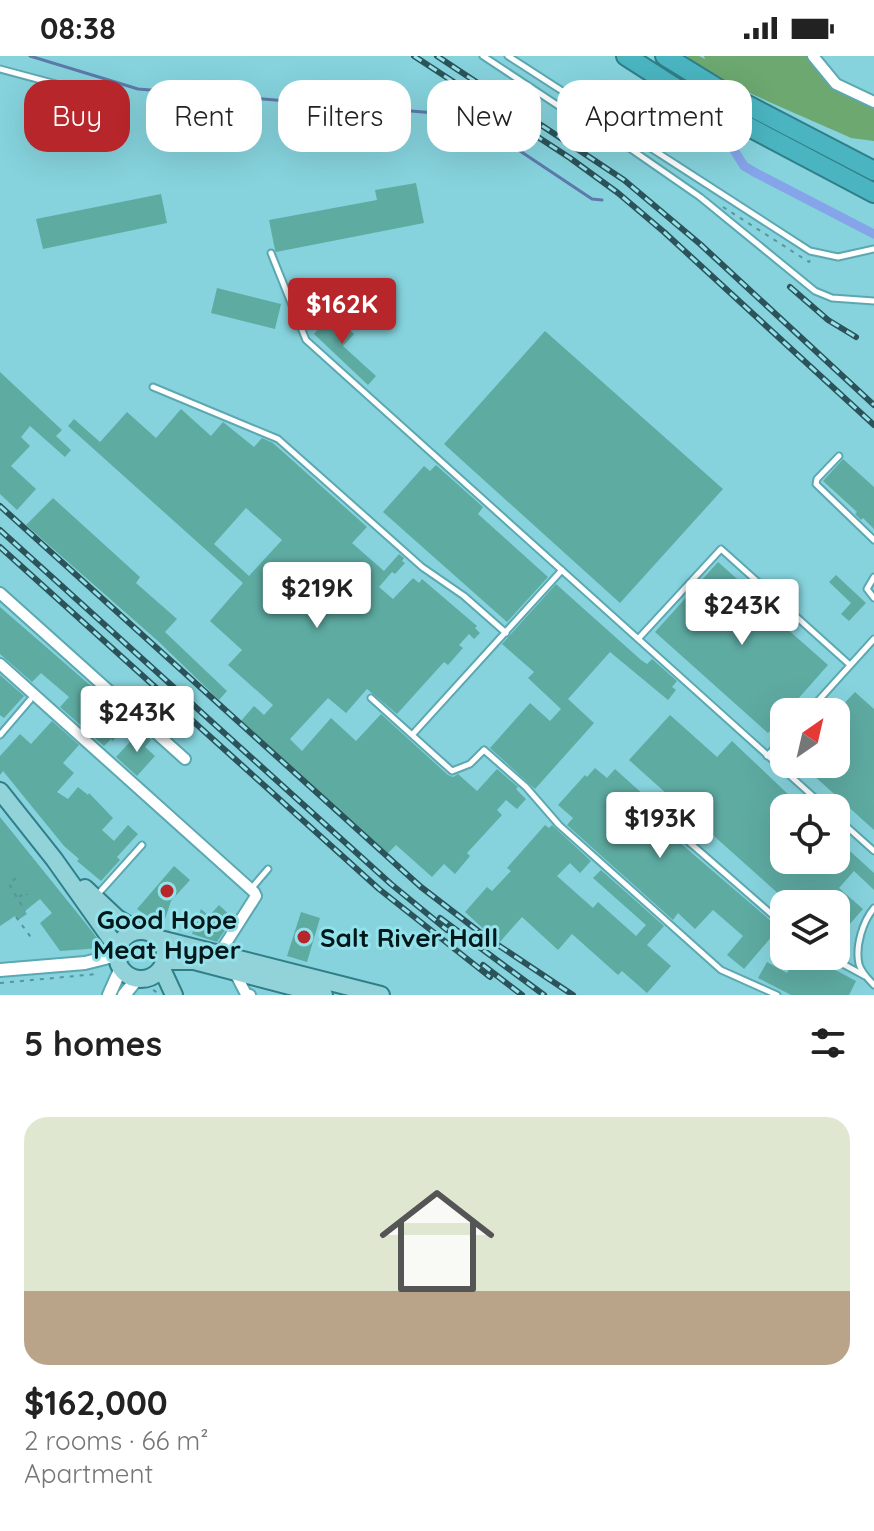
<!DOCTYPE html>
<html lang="en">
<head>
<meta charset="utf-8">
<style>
	body { margin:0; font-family:Quicksand,sans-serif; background:#f2f2f2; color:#222; height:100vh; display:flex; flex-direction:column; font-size:30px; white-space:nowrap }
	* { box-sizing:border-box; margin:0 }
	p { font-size:26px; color:#767676 }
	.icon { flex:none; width:44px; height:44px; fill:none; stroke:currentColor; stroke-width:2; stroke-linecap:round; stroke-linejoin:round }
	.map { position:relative; height:939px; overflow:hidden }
	.sheet { display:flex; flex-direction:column; background:#fff; flex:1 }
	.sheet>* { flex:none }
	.guide { position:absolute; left:24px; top:24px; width:826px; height:72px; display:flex; gap:16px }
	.needle { width:52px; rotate:34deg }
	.fabs { position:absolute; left:770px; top:642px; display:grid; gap:16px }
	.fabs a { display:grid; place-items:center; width:80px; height:80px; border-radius:16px; background:#fff; box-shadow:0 8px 32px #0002; font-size:40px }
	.price { position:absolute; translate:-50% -68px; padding:0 18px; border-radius:8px; background:#fff; color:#222; font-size:26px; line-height:52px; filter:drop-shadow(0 2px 4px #0008) }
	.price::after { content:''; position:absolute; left:50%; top:48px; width:24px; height:18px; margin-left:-12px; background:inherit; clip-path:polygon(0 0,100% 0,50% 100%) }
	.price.selected { background:#b6262a; color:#fff }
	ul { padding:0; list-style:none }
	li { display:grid; align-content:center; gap:16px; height:424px; padding:0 24px }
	li span { display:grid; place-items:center; height:248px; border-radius:24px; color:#555 }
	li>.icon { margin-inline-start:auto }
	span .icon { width:144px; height:144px; fill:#fffc; stroke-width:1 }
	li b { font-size:34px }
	h2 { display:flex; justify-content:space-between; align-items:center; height:96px; padding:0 24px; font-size:34px }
	.chip { padding:0 28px; border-radius:24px; background:#fff; box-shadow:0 8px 32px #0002; font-size:28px; line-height:72px }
	.chip.selected { background:#b6262a; color:#fff }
	.status { display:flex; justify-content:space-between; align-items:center; height:56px; padding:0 40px; background:#fff; direction:ltr }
	.status svg { height:22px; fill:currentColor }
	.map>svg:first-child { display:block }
	.green { fill:#6ca86f }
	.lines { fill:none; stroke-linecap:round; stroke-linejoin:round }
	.stream { stroke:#5d7aab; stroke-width:3 }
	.canal { stroke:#85a4e9; stroke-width:9 }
	.building { fill:#5eaba2; fill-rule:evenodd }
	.service-casing { stroke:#5ba8b2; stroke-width:9 }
	.minor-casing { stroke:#5ba8b2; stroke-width:14 }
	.tertiary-casing { stroke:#5ba8b2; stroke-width:16 }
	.primary-casing { stroke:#307e87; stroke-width:20 }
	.motorway-casing { stroke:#307e87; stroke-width:22 }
	.path { stroke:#59949c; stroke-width:2; stroke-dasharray:4 6; stroke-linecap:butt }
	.service { stroke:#fff; stroke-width:5 }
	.minor { stroke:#fff; stroke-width:10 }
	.tertiary { stroke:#fff; stroke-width:12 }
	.primary { stroke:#92d3da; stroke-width:16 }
	.motorway { stroke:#4ab5c1; stroke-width:18 }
	.rail-casing { stroke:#2b5359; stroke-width:6 }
	.rail { stroke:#93e1ea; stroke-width:3; stroke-dasharray:9; stroke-linecap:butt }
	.poi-dot { fill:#b6262a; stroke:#93e1ea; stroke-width:3 }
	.labels { text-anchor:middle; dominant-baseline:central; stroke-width:6; stroke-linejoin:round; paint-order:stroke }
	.poi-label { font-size:26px; font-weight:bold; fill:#01181b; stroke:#93e1ea }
</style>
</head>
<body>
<div class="status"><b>08:38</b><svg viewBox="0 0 49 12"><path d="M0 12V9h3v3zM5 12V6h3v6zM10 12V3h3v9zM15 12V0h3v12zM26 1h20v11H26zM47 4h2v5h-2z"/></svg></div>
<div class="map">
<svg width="874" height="939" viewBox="0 0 874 939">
	<rect width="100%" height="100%" fill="#86d3dd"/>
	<path class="green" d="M687,0h12l6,3 -1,-3h103c17,27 40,39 67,53v32l-23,-3c-28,-13 -153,-64 -164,-82z"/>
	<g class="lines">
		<path class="stream" d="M30,0l108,33 322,26 8,1 11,7
			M659,82l7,-9 6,-16
			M508,87l84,56 10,1"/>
		<path class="canal" d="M734,94l10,16 12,7 118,61"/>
	</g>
	<path class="building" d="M416,127l8,40 -148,29 -1,-2 -6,-30 108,-20 -2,-10z
		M161,138l6,29 -124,26 -7,-30z
		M217,232l64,16 -6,25 -64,-16z
		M332,258l22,20 -11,12 33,30 -8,9 -54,-51z
		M545,275l178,158 -103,114 -176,-159z
		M0,316l62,58 -6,6 15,14 -6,7 -35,-31 -9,11 9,9 -19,20 25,23 -19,21 -17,-16z
		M181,353l30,27 12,-14 31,25 8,-9 11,5 94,84 -15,16 32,28 15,-17 5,4 -2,3 3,2 -10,11 -3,-2 -13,15 14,12 20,-21 6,5 3,-4 55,47 -2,2 5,5 -6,6 -5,-5 -10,11 4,3 -15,17 -4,-3 -47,52 -30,-25 -21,24 -18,-15 -38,41 12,12 29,-33 25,23 25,-27 67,61 5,2 5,-3 19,17 20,-22 21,18 -2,2 10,10 -9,10 -11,-9 -9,10 5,5 -35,38 3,3 -15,18 -11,-10 -12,13 -36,-32 -9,9 -147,-132 14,-16 10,9 9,-10 -45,-40 14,-15 -32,-29 33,-38 -175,-157 6,-7 26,23 27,-30 29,26zM246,452l36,32 -33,36 -35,-32z
		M843,403l31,28v42l-11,-11 -2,2 -6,-6 2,-2 -34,-31z
		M436,409l47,42 -5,7 70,63 -41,45 -124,-110 41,-46 6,5z
		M53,442l87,79 -4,6 41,36 -12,13 62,59 -8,9 -60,-58 -133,-117z
		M718,506l61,54 -3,3 52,46 -60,68 -113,-101z
		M836,519l30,28 -17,18 -8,-7 10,-11 -22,-21z
		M556,528l85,76 6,4 5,-5 25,22 -5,6 4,3 -8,10 -58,-48 -42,47 26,24 -59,66 -45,-41 40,-45 20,18 11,-12 -33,-31 6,-6 -32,-28z
		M0,551l129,112 -16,22 -2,-2 -7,7 -44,-39 9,-10 -28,-24 -9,9 -32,-28z
		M0,619l24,21 -20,22 -4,-3z
		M855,636l19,17v121l-73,-66h35v-52z
		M670,659l47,42 15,-16 59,56 -13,15 6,6v42h52v-14l4,-4 34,31v17l-20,-19 -15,17 24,21 -22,25 9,8 -13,12 -1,-50h-46l-161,-144z
		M52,665l27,24 -16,18 11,10 -17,19 11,7 10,-12 10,8 1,-2 24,25 -11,12 12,11 14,-16 10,9 -21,23 3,3 -19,21 -24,-20 2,-2 -15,-13 -61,-75 -3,4v-19l20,-22 11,10z
		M141,674l10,10 -6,7 10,9 -18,20 -21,-19z
		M595,712l12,10 8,-9 50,45 -8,9 122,105 -35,41 -17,-14 16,-19 -30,-26 -18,19 -17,-16 -5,7 -106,-95 6,-7 -15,-13 27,-30 2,2z
		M0,761l91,113 11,15 -1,3 -41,3 -20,-28 12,-10 -12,-14 -15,12 2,3 -9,6 -3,-4 -15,10z
		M545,769l4,3 3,-3 39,36 -11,12 -10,-10 -13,13 36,32 5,-6 38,34 10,-11 -53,-47 8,-8 63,56 -17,19 24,21 -24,27 -25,-22 -4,4 -46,-41 -14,16 -36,-33 -23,26 -34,-31 22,-25 5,4 19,-20 -4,-3z
		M174,810l16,14 -19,21 -6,18 -8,4 -20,-14z
		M219,849l14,13 -16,24 -25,-8 9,-25 8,7z
		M301,856l19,6 -13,44 -20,-6z
		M796,900h13l47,25 -7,14h-58l-33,-17 9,-16 20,11z"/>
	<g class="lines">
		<defs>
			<path id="service" d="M483,0l103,68 39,21 75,52 115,94 17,7 42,3
				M508,0l302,195 28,6 36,-8
				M0,13l71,19
				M271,197l35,87 520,468
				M153,331l125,52 144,128 42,29 42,37
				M839,400l-22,23 -1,5 58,56
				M874,521l-7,12 7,9
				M638,583l83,-90 129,116
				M371,642l81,73 18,-7 14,-14 42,37 33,38 162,145 56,25
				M808,656l66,-73
				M0,679l30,-35
				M412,679l150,-165
				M767,700l17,-18
				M836,761l38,34
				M665,765l119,104
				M251,833l17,-20
				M98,838l44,-49
				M874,852c-11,13 -19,38 -15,56 2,8 9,15 15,21
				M828,900l37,20"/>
			<path id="minor" d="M813,0l23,28 38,18
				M0,537l185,166
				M0,608l254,228 2,4 -37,58
				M234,915l12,23 4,1"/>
			<path id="tertiary" d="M0,914l85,-7 32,-8
				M109,939l12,-27
				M124,939l13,-16"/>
			<path id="primary" d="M0,735l54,68 64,90
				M85,832l32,30 21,13
				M117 899a24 24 0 1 1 48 0a24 24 0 1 1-48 0Z
				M160,883l221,56
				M165,905h29l130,34
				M162,913l12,26"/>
			<path id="motorway" d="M626,0l53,34 195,103
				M665,0l65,40 144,75"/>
		</defs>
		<use href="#service" class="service-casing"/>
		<use href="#minor" class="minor-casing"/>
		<use href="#tertiary" class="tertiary-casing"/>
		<use href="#primary" class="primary-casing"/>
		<use href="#motorway" class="motorway-casing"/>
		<path class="path" d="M723,151l86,55 2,-3
			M16,822l-7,6 16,27
			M19,841l6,-5 2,3
			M16,861l17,23
			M0,927l97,-9
			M145,928l14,10"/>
		<use href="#service" class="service"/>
		<use href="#minor" class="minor"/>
		<use href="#tertiary" class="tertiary"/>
		<use href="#primary" class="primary"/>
		<use href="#motorway" class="motorway"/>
		<defs>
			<path id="rail" d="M414,0l156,102 48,35 46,39 210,193
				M437,0l187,124 76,64 174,161
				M790,231l38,33 28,17
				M0,450l421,381 65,50 87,58
				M0,474l391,354 56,46
				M0,491l379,342 111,88
				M440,862l104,77
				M483,909l39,30"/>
		</defs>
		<use href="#rail" class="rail-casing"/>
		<use href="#rail" class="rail"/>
	</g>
	<g class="poi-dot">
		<circle cx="167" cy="835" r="8"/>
		<circle cx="304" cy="881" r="8"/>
	</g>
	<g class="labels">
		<g class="poi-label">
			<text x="167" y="863">Good Hope<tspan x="167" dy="30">Meat Hyper</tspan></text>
			<text x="320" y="881" text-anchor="start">Salt River Hall</text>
		</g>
	</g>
</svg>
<div class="fabs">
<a><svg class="needle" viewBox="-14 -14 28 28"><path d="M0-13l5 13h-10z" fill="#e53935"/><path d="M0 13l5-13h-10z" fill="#767676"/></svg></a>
<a><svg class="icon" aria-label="locate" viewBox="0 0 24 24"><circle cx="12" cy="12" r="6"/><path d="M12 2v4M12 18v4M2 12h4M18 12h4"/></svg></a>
<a><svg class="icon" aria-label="layers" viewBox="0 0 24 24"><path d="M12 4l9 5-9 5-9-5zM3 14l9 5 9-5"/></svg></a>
</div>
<b class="price selected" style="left:342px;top:290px">$162K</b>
<b class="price" style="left:317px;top:574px">$219K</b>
<b class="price" style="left:742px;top:591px">$243K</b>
<b class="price" style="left:137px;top:698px">$243K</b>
<b class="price" style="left:660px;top:804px">$193K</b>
<div class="guide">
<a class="chip selected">Buy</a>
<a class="chip">Rent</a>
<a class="chip">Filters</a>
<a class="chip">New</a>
<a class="chip">Apartment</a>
</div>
</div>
<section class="sheet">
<h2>5 homes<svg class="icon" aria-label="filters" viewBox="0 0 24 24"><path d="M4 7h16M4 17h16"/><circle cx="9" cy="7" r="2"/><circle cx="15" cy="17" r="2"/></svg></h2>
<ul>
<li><span style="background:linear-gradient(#dfe7d0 70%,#b9a48a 0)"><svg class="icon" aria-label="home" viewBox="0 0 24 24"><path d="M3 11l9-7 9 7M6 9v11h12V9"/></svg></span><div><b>$162,000</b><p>2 rooms · 66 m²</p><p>Apartment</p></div></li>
</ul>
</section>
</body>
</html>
